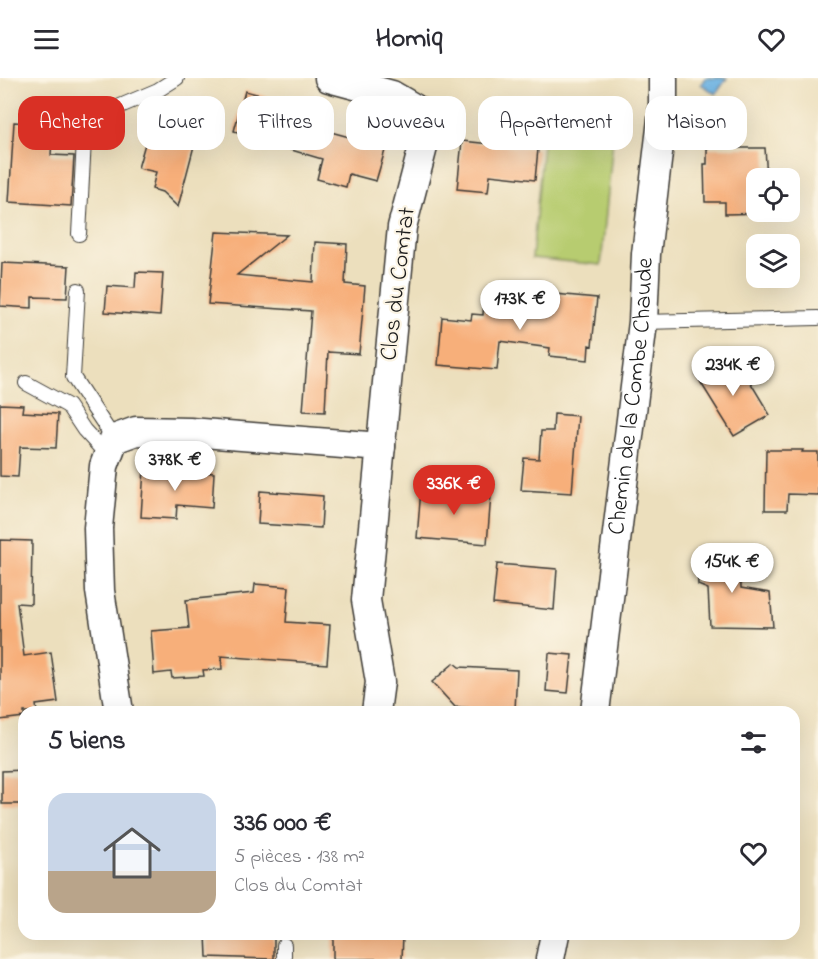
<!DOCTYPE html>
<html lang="fr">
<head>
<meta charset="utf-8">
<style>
	body { margin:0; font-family:"Indie Flower",sans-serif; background:#f7f7f7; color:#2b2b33; height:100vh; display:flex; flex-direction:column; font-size:22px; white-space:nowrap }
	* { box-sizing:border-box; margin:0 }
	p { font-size:20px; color:#7c7c81 }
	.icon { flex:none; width:33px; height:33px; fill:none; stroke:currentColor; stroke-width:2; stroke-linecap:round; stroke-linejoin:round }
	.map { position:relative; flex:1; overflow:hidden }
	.sheet { position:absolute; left:18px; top:628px; width:782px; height:234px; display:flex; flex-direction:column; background:#fff; border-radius:18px; box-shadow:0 6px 24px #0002 }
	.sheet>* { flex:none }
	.banner { position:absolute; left:18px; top:18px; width:783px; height:54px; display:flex; gap:12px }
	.tools { position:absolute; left:746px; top:90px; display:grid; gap:12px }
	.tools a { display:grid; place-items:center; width:54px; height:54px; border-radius:12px; background:#fff; box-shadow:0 6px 24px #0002; font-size:30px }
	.price { position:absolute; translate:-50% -51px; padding:0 14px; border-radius:21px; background:#fff; color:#222; font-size:20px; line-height:39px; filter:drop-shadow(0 2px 3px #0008) }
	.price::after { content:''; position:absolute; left:50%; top:36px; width:18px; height:14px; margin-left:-9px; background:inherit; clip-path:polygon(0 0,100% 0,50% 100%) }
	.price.active { background:#d93025; color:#fff }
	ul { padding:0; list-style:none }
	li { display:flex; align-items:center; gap:18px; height:150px; padding:0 30px }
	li+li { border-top:2px solid #e1e1e2 }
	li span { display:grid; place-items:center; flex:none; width:168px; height:120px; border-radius:18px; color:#555 }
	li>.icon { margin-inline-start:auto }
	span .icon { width:72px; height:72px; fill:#fffc; stroke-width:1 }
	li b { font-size:26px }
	h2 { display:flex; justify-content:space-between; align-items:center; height:72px; padding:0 30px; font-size:26px }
	.pill { padding:0 21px; border-radius:18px; background:#fff; box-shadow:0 6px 24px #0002; font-size:21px; line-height:54px }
	.pill.active { background:#d93025; color:#fff }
	header { display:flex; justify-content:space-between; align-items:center; height:78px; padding:0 30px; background:#fff; font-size:27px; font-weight:800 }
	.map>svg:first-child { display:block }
	.green { fill:#b7cc70; stroke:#6a7446; stroke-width:1.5 }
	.water { fill:#6db3e3; stroke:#446880; stroke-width:1.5 }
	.building { fill:#f7af7a }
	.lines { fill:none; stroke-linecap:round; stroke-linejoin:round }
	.service-casing { stroke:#3b3934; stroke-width:16 }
	.minor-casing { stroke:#3b3934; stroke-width:31 }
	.service { stroke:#fff; stroke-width:14 }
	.minor { stroke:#fff; stroke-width:28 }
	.labels { text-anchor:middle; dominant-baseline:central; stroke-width:4.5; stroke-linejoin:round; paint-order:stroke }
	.street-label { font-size:24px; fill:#1c1c1c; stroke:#fcf5e5 }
</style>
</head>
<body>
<header><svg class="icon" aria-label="menu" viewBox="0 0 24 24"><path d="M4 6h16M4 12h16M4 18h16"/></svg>Homiq<svg class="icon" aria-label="heart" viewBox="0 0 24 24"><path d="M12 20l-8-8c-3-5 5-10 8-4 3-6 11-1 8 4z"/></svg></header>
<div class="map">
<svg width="818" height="881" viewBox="0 0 818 881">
	<rect width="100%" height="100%" fill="#fcf5e5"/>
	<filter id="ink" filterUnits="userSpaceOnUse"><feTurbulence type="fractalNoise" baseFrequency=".0167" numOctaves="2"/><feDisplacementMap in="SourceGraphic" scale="12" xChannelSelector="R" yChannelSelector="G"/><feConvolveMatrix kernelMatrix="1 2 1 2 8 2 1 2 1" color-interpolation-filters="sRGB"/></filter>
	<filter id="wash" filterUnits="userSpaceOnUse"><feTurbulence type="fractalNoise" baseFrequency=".008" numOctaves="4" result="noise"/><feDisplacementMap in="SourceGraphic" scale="24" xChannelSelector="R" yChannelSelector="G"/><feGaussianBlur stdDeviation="1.35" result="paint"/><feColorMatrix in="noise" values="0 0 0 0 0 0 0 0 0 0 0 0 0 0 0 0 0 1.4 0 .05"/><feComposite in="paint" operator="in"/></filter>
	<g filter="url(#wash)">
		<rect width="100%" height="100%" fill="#ecdfbd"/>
		<path class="green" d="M546,34l69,6 -14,147 -69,-7z"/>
		<path class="water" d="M705,0h22l-11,16 -15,-10z"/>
		<g id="blocks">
			<path class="building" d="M245,13l42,11 -4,17 103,28 -10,34 -27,-7 -3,13 -29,-8 5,-20 -34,-10 1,-3 -55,-15z
				M14,44l39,3 -2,30 23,1 -3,50 -62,-4z
				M149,52l46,12 -17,65 -16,-15 -10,-3 4,-17 -18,-4z
				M462,63l76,8 -3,31 -45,-5 -2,17 -31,-3z
				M707,70h58l2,30h-11v34h14v1l-45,1v-12h-20l-1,-38h3z
				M216,154l71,3 -50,40 76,7 2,-40 32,2 -2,40 20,2 -6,68 -31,-2 -3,60 -22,-1 8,-100 -103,-7z
				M2,185l67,3 -2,32 -35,-1v11l-32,-2z
				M136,194l27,1 -3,43 -55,-4 2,-26 28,2z
				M544,215l53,5 -5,48 -3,-1 -1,15 -39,-4 1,-8 -50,-7 -3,29 -59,-5 4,-48 29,3 1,-6 11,1 1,-13 58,5z
				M723,281l10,17 10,-6 27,45 -36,21 -38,-61z
				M0,326l23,1 -1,7 36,2 -2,34 -36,-1 -2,30 -18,-1z
				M554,336l24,2 -6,77 -51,-3 3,-32 15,1 2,-28h12z
				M766,372h37l-1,2h16v43l-30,-1 -1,16h-22z
				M144,390l70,5 -2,35 -35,-3 -1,14 -35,-2z
				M421,411l70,6 -4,49 -70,-6z
				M260,413l63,5 -2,32 -63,-4z
				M0,462l32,1 -1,63 -14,-1 7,53 27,-4 7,50 -22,3 1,7h-13v5l-24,3z
				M740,476l1,34 29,5 3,34 -63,-1 -2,-37 -10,-4 -1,-29z
				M497,486l60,5 -3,41 -61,-6z
				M255,506l34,3 -3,35 44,3 -3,39 -106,-8 1,13 -19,1 1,6 -32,2 -1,-6 -17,2 -3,-43 38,-3 -3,-28 68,-7z
				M549,575l23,2 -4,38 -22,-2z
				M454,585l5,4 58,3 -2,40 -60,-3 -23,-25z
				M24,692v34h-22v-33z
				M206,856h68v25l-67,-2z
				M333,856l70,1 -1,24h-69z"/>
		</g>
	</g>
	<g filter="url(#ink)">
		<use href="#blocks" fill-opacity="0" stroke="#3b3934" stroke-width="1.5"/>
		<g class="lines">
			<defs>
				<path id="service" d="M79,156l6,-113 73,-31 19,-12
					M78,212l-5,87 41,62
					M643,244l175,-4
					M26,305l42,23 16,24 24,26
					M284,867v14"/>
				<g id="minor">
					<path d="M329,0l63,17 22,13 9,18v21l-21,80 -36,373 14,82 -4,30"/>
					<path d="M119,634l-19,-121 -2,-63 6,-62 10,-27 22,-8 54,1 191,15"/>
					<path id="s1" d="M595,634l48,-390 3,-68 17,-143v-33"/>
					<path d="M550,881l5,-25"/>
				</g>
			</defs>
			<use href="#service" class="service-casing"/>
			<use href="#minor" class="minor-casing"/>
			<use href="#service" class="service"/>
			<use href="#minor" class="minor"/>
		</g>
	</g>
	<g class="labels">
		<g class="street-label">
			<text transform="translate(399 206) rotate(-83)">Clos du Comtat</text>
			<text stroke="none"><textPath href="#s1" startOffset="318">Chemin de la Combe Chaude</textPath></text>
		</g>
	</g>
</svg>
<div class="tools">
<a><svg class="icon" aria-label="locate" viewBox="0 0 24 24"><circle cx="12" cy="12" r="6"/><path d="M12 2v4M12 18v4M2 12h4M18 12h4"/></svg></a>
<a><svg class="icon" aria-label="layers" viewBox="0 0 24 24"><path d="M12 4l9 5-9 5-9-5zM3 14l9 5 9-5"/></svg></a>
</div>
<b class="price" style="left:520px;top:253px">173K €</b>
<b class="price" style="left:733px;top:319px">234K €</b>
<b class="price" style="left:175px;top:414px">378K €</b>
<b class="price active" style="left:454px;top:438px">336K €</b>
<b class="price" style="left:732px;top:516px">154K €</b>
<div class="banner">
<a class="pill active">Acheter</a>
<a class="pill">Louer</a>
<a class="pill">Filtres</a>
<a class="pill">Nouveau</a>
<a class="pill">Appartement</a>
<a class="pill">Maison</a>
</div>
<section class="sheet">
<h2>5 biens<svg class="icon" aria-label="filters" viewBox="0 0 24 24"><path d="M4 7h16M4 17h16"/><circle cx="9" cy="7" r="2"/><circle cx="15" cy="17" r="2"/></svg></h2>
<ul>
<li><span style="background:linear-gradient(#c9d6e8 65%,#b9a48a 0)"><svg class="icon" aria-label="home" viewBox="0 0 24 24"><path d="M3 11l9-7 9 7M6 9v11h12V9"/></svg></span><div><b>336 000 €</b><p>5 pièces · 138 m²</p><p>Clos du Comtat</p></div><svg class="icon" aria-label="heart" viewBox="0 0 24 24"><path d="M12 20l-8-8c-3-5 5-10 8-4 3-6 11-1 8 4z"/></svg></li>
</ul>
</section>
</div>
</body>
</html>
